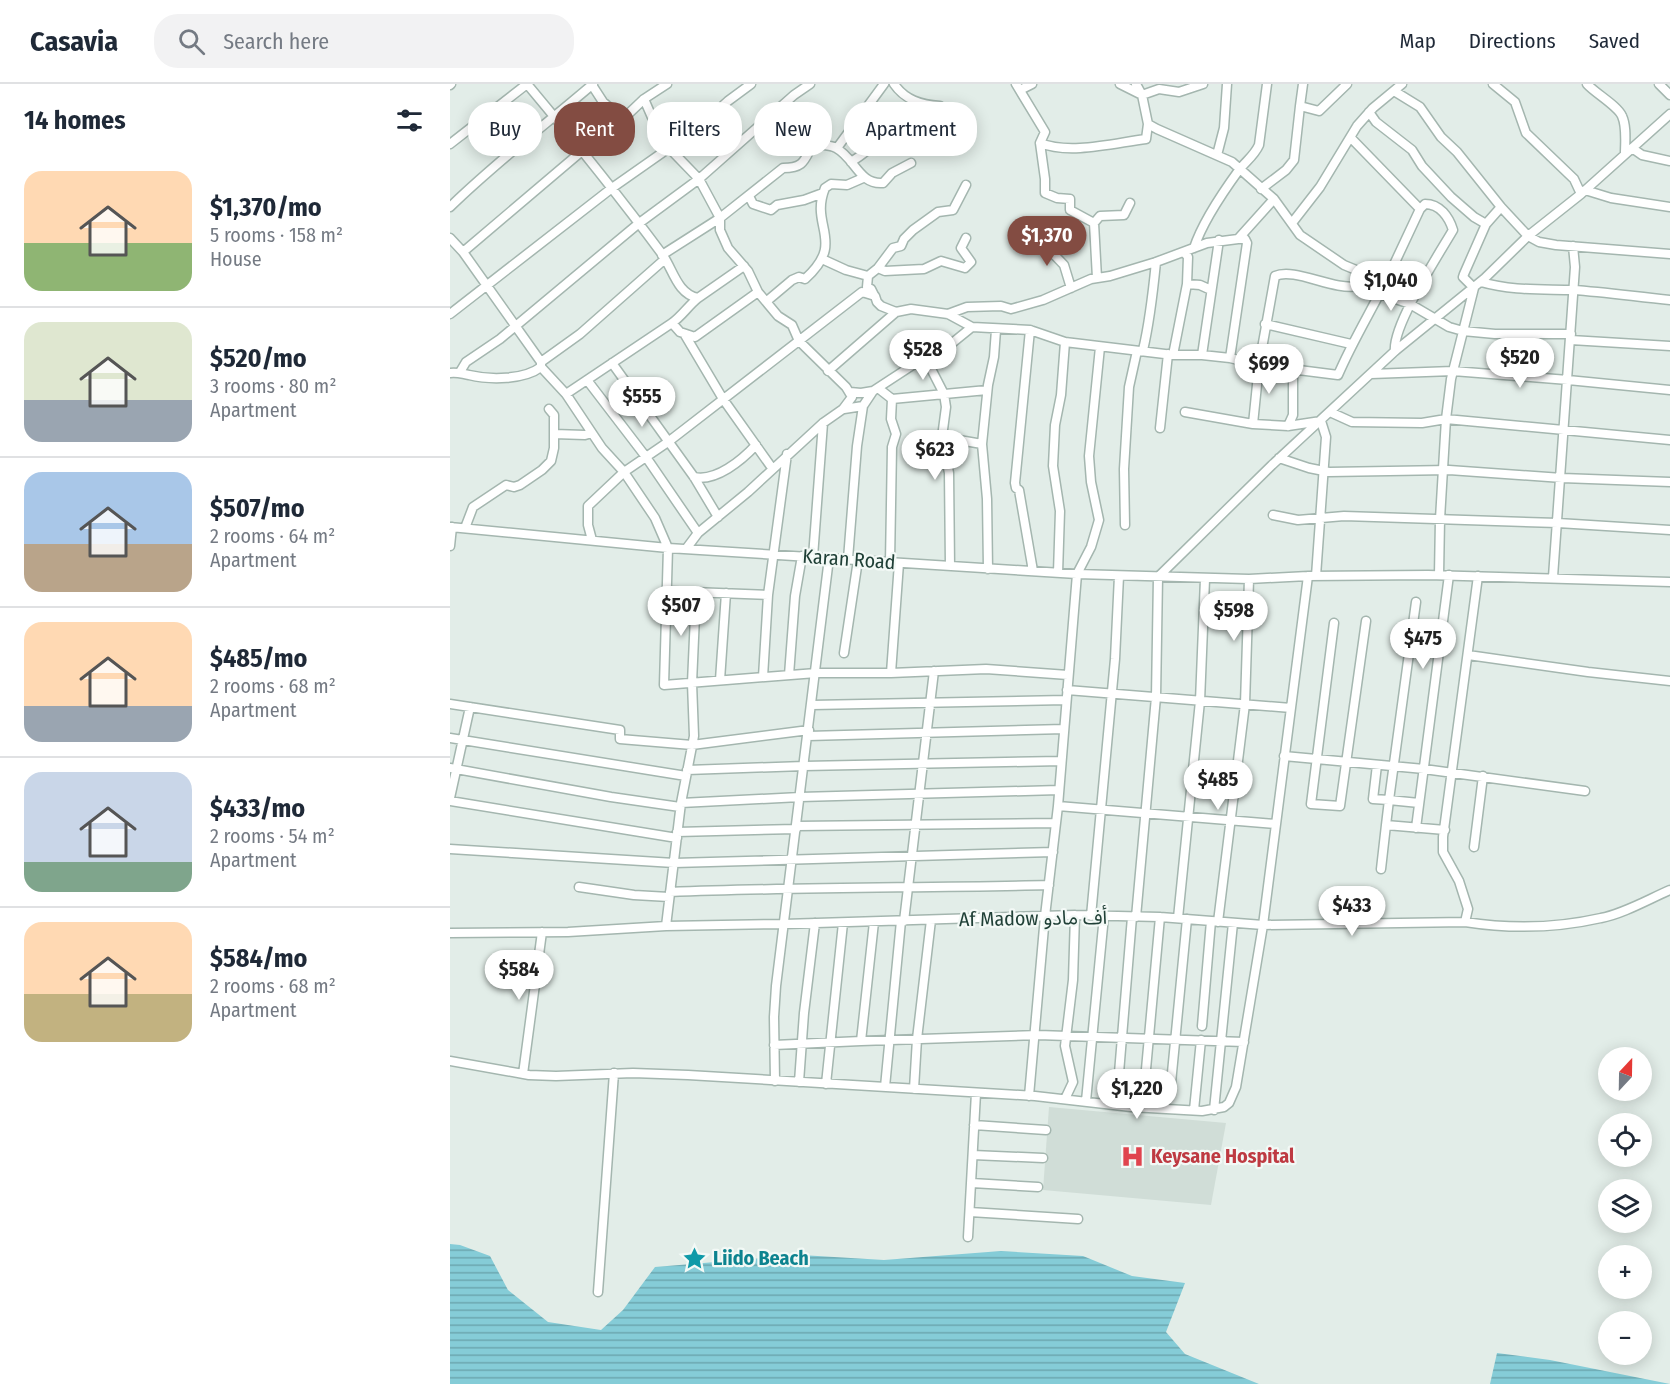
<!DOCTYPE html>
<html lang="en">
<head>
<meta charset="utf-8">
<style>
	body { margin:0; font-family:"Fira Sans Condensed","Noto Sans Arabic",sans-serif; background:#f2f2f3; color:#1f2937; height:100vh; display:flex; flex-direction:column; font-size:22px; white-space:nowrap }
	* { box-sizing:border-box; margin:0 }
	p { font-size:20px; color:#747a83 }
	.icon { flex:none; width:33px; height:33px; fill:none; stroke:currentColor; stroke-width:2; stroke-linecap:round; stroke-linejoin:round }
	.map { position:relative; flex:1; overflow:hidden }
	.sheet { display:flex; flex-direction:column; background:#fff; width:450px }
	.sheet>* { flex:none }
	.guide { position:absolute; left:18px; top:18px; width:570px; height:54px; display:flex; gap:12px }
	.needle { width:39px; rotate:22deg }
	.buttons { position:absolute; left:1148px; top:963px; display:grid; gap:12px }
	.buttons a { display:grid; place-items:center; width:54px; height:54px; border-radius:50%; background:#fff; box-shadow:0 3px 15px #0003; font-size:30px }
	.price { position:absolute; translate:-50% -51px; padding:0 14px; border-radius:21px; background:#fff; color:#222; font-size:20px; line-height:39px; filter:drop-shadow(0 2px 3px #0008) }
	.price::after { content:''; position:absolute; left:50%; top:36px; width:18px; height:14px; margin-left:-9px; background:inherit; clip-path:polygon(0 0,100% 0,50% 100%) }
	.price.current { background:#834c42; color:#fff }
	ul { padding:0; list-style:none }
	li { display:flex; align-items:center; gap:18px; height:150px; padding:0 24px }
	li+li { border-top:2px solid #e0e1e3 }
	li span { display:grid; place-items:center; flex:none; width:168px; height:120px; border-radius:18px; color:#555 }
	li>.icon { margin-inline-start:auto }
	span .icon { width:72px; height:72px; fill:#fffc; stroke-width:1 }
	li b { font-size:26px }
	h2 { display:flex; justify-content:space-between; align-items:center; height:72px; padding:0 24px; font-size:26px }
	.pill { padding:0 21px; border-radius:24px; background:#fff; box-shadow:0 3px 15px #0003; font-size:21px; line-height:54px }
	.pill.current { background:#834c42; color:#fff }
	header { display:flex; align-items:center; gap:36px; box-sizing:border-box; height:84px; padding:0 30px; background:#fff; border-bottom:2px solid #e0e1e3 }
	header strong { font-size:28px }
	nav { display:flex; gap:33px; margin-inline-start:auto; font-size:21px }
	.search { width:420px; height:54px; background:#f2f2f3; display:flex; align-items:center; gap:15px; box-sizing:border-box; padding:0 21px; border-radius:24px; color:#747a83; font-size:22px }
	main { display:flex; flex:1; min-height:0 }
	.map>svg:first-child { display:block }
	.built { fill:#d0ddd7 }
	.water { fill:url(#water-rules) }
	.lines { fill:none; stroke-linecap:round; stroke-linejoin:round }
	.minor-casing { stroke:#a4b6af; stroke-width:11 }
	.minor { stroke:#fff; stroke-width:8 }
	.labels { text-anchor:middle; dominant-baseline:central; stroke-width:4.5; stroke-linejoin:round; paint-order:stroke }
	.street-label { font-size:20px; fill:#204037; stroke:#f3f9f6 }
	.health-label { font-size:20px; font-weight:bold; fill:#be3a42; stroke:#f3f9f6; text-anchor:start }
	.culture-label { font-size:20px; font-weight:bold; fill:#0d838f; stroke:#f3f9f6; text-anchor:start }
</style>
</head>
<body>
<header>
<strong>Casavia</strong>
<div class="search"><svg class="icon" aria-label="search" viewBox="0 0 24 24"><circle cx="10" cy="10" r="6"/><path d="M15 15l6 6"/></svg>Search here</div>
<nav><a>Map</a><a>Directions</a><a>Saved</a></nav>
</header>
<main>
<section class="sheet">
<h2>14 homes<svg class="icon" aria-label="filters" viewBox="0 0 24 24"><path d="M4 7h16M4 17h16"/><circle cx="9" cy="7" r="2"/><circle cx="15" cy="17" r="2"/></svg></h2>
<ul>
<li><span style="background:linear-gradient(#ffd9b3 60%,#8fb573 0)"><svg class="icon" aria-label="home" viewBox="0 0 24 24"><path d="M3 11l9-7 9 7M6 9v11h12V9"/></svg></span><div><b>$1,370/mo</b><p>5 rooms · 158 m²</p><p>House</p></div></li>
<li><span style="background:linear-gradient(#dfe7d0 65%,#9aa5b1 0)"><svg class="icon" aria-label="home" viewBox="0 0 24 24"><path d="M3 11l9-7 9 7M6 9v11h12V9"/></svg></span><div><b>$520/mo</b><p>3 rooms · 80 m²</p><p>Apartment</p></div></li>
<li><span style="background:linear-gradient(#a9c7e8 60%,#b9a48a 0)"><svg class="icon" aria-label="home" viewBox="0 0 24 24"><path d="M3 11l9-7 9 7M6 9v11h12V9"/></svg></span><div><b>$507/mo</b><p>2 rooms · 64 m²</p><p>Apartment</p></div></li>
<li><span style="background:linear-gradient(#ffd9b3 70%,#9aa5b1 0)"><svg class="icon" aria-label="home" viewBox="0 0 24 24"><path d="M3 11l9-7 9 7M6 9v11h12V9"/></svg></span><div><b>$485/mo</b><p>2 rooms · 68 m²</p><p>Apartment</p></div></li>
<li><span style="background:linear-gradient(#c9d6e8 75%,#7fa58c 0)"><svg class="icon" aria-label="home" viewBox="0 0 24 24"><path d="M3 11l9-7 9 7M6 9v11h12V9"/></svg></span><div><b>$433/mo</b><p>2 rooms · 54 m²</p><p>Apartment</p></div></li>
<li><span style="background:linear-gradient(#ffd9b3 60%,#c2b280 0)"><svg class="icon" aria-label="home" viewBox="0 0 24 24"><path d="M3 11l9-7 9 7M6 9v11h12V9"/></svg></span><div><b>$584/mo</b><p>2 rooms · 68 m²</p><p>Apartment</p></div></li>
</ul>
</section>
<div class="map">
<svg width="1220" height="1300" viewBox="0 0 1220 1300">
	<defs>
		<pattern id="water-rules" width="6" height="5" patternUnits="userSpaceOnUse" patternTransform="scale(1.5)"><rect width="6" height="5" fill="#85ccd7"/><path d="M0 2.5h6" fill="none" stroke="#6ca7af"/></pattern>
	</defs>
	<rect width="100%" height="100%" fill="#e2ede8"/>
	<path class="built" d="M599,1023l177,16 -15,82 -168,-15z"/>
	<path class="water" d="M0,1160l10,1 30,11 18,34 40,32 53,8 22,-20 32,-43 146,-12 83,5 117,-9 82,5 49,20 53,7 -19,49 19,22 74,30h-809z
		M1047,1269l53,7 120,24h-180z"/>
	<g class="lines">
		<defs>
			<path id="minor" d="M77,0c46,55 92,112 135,170 11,15 15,40 36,44l46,-32
				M444,0c11,16 27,21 46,22
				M566,0l29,48 -5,11 5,36v14l12,5 13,1v11l24,13
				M686,0l6,11 17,-6 20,3 24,-8
				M1043,0l22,18 11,31 48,46 7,15
				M1137,0c8,9 31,22 35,32 5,11 3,26 3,38
				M1209,0l11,11
				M0,1l1,-1
				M142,1l11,17 20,17 21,-20 23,-15
				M570,6l12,-6
				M944,7l26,16 21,30 16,15 44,55 27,29 11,6 17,3 114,9
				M194,15l14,32 11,17 30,31 21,39v12l8,18 20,23 10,21 20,24 14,9 7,16 47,46 6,10 -9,12 -20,14 -75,69 -50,41 -12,16
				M850,22l3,-22
				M330,24c7,5 15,9 20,14 7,5 6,15 13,20 6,4 16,2 23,6 19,10 23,37 47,35l9,-10 19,-10
				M919,28l7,10 36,28 10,16 29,31 23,20 12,7
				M901,54l69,71 5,-5c15,0 24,13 28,26 -14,24 -61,96 -58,121
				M590,59c30,12 74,0 106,-4l2,-15
				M0,60l77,-60
				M387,64l47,-64
				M1182,64l10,7 28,6
				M767,71l7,-27 3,-44
				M401,78c22,-14 26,-19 35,-43
				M811,105l25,-19 8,-10 6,-54 19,5 28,-27
				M1135,106l26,8 59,9
				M299,112l4,8 18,6 6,-5 27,-5 19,-7
				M0,123c45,-44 95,-82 143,-123
				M1051,123l-15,17 -22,50 -1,3 11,11 -23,91 -5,40 224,21
				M842,139l28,-36 37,-61 16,-18 29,-24
				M0,154l13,14 78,110v5l25,27 36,54 22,24 31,46 13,30 -4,137 152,-12h75l95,-4 82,6
				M588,154l26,27 7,23
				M744,164c8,-25 29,-56 45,-78 7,-9 15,-14 20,-25l8,-61
				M13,168l119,-101
				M734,168l4,5 -1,27
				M212,171l58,-37 63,-50c22,0 21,-8 31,-26
				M372,175l24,11 22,6
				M428,184l7,3 39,-2 17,-8 24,7 6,-6 -10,-14 5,-10
				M940,189l30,-64
				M647,194l-3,-55 6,-7 24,-1 6,-12
				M1031,198c31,9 60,7 92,8 32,2 65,7 97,10
				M908,202l52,18 39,23 14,4 32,3h76
				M424,211l-3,-6 -4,-2 1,-11 10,-8 15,-20 8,-2 3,-7 9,-9 25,-18 15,-2 13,-25
				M317,217l25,-21 7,-3 6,2c42,-38 4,-52 20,-91l6,-4 16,1 16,-7
				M0,230l162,-126 57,-40 18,-16 20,-12 21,-19 23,-17
				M498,230l19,-7 34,-1 10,3 32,-9 48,-21 19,-3 46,-14 51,-19 31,-4 36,-40
				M222,239l8,9 15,5 63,-45
				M815,240l86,20
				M580,246l-15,153 1,5 3,2 14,81
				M235,251l38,64 49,69
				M1121,256l99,6
				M693,266c7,-29 10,-58 13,-88
				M723,271l14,-71 13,1 11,5
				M752,271l17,-115
				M475,273l19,37 2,13 -4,30 7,36 1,93
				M780,274l17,-115 -2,-4h-7
				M91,278l39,-28 85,-75
				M162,279l82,114 24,40
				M378,287l68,-59
				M10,288l6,-10 34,-23 138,-115 61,-45 95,-84 16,-11
				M0,289c8,-1 12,1 19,2 21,5 55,5 72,-8
				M921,290l82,-3 115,9 102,10
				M137,296l59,77 52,76
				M428,304l14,11 95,-9
				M400,308l11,1 12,-2
				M116,310l106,-71c10,-7 16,-17 26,-25
				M394,325l19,-3 10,-15 52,-34 26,-13 21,-17
				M735,328l68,12 35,2 33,-5 5,16 -10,139
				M880,328l22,10 70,1 24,-4 -6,100 -1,56
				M803,340l6,-59 16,-89c20,-9 58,15 83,10l4,-6 -1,-8
				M838,342l5,-11v-45
				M710,344l8,-74
				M104,350l31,1 7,-2
				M492,353l40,7
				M829,374l30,10 20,4 120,-2 113,8 108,4
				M244,393c22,5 48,-17 62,-32
				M823,431l25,5 46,-4 214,7 112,7
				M675,441l-1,-56 5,-82 8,-36
				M0,443l218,21 409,26 172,5 59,-3 120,-1 242,7
				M15,444l8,-21 33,-22 8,2 6,-2 22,-15 9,-9 3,-13v-33l-5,-6
				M142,456l-4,-15v-19l36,-34 44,-30 194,-150 13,4 2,6 4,4 15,6 15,-3 37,5 24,13 58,3 35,12 108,13h29l28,3 29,7 79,10c15,-35 35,-67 52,-102l-29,-1 -17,-7 -44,-30 -26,-36 -42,-37 -75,-33 -9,-5 -6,-29 -22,-11
				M0,462l2,-19
				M363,473l10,-134
				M398,475l9,-113 6,-40
				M440,478l2,-115 4,-13 -5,-15 1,-20
				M538,485l-1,-70 -5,-55 6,-59 6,-28 2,-27
				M608,489l2,-62 -7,-45 2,-41 6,-30 4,-53
				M1103,493l22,-310 -2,-21
				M217,507l101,4 19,-141
				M966,518l-27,198 30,3
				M884,539l-23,181 29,2 26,-185
				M394,569l14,-93
				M1018,571l120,17 82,9
				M441,589l8,-110
				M339,591l6,-79 7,-40
				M313,593l5,-82
				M270,596l6,-87
				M617,606l224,18
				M0,620l170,26v9l72,6 117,-15
				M362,621l254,-5
				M358,652l256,-7
				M0,654l236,38
				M834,672l140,13 161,22
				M927,681l-4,34 16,1 -3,25 59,5
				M0,684l161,29 69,10
				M237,686l117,-4 257,-5
				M0,714l20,-91
				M0,717l227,37
				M231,719l119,-6 259,-7
				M608,722l218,18
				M347,742l259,-3
				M966,744l33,-253
				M227,748l119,-3
				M1024,763l9,-71
				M0,765l224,14 379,-11
				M931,785l5,-44
				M129,803l55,8 35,2
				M220,808c126,-5 253,-4 379,-7
				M641,832l24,-257 4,-83
				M686,833l20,-220 2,-120 114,-112 123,-114 90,-73 43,-42 53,-42 89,-80
				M728,834l22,-217 5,-122
				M454,837l30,-250
				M424,838l-13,119 177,-6 206,7
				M768,838l27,-218 4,-125
				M1015,838l3,-13 -9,-28 -16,-29v-15l35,-261
				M216,842l15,-123 13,-67 -2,-53 4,-90
				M0,849l118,-1 98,-6 118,-2 291,-9 85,2 103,8 202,-3c45,7 92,6 136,-4 22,-4 48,-19 69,-28
				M752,942l9,-105
				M324,961l87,-4
				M0,977l79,14 27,1 77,-3 55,2 347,21 96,11 71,4 22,-4 5,-4 7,-16 27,-162 45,-349
				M669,989l13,-156
				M73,990l19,-142
				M325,997l-1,-64 2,-31 53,-428
				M349,998l5,-69 11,-90
				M721,999l16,-164
				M376,1000l17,-161
				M435,1003l16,-166
				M464,1005l3,-50 14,-119
				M694,1007l16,-174
				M579,1012l16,-180 13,-110 19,-232 14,-27 8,-27 -8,-38 -2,-26 11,-109
				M615,1015l8,-17 -8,-36 8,-66 2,-65
				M636,1017l18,-185
				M744,1026l7,-70
				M764,1026l19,-187
				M524,1041l72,5
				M523,1071l70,3
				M522,1099l66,4
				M520,1128l108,7
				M518,1153l8,-144
				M148,1208l16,-219"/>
		</defs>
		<use href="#minor" class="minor-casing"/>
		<use href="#minor" class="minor"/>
	</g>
	<defs>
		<symbol id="hospital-bare" viewBox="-9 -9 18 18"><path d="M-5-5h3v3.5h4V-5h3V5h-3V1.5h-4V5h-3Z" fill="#e0444e" stroke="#f3f9f6" stroke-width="2.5" paint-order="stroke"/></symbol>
		<symbol id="sight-bare" viewBox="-9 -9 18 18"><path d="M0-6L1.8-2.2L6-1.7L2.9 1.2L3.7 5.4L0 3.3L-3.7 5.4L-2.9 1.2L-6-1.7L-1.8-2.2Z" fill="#0f9aa8" stroke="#f3f9f6" stroke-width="2.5" paint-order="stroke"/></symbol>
	</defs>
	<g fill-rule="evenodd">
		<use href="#hospital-bare" x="666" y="1056" width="33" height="33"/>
		<use href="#sight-bare" x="228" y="1158" width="33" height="33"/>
	</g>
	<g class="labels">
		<g class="street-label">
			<text transform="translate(399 475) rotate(4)">Karan Road</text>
			<text transform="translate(583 834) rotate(-1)">Af Madow أف مادو</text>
		</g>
		<g class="health-label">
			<text x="701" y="1072">Keysane Hospital</text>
		</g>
		<g class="culture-label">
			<text x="263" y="1174">Liido Beach</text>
		</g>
	</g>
</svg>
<div class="buttons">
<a><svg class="needle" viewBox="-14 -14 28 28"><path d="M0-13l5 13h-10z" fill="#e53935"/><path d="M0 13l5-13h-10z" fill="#747a83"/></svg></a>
<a><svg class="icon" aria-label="locate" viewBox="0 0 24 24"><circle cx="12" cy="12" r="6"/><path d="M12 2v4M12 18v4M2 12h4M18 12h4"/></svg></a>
<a><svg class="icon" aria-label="layers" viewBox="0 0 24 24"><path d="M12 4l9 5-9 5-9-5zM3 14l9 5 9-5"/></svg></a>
<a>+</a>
<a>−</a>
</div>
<b class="price current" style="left:597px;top:183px">$1,370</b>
<b class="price" style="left:941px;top:228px">$1,040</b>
<b class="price" style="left:473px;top:297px">$528</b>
<b class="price" style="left:1070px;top:305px">$520</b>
<b class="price" style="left:819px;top:311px">$699</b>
<b class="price" style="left:192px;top:344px">$555</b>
<b class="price" style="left:485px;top:397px">$623</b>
<b class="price" style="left:231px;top:553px">$507</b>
<b class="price" style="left:784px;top:558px">$598</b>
<b class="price" style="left:973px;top:586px">$475</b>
<b class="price" style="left:768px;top:727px">$485</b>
<b class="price" style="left:902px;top:853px">$433</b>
<b class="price" style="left:69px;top:917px">$584</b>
<b class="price" style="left:687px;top:1036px">$1,220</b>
<div class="guide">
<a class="pill">Buy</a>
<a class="pill current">Rent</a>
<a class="pill">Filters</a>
<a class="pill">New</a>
<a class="pill">Apartment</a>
</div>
</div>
</main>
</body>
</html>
